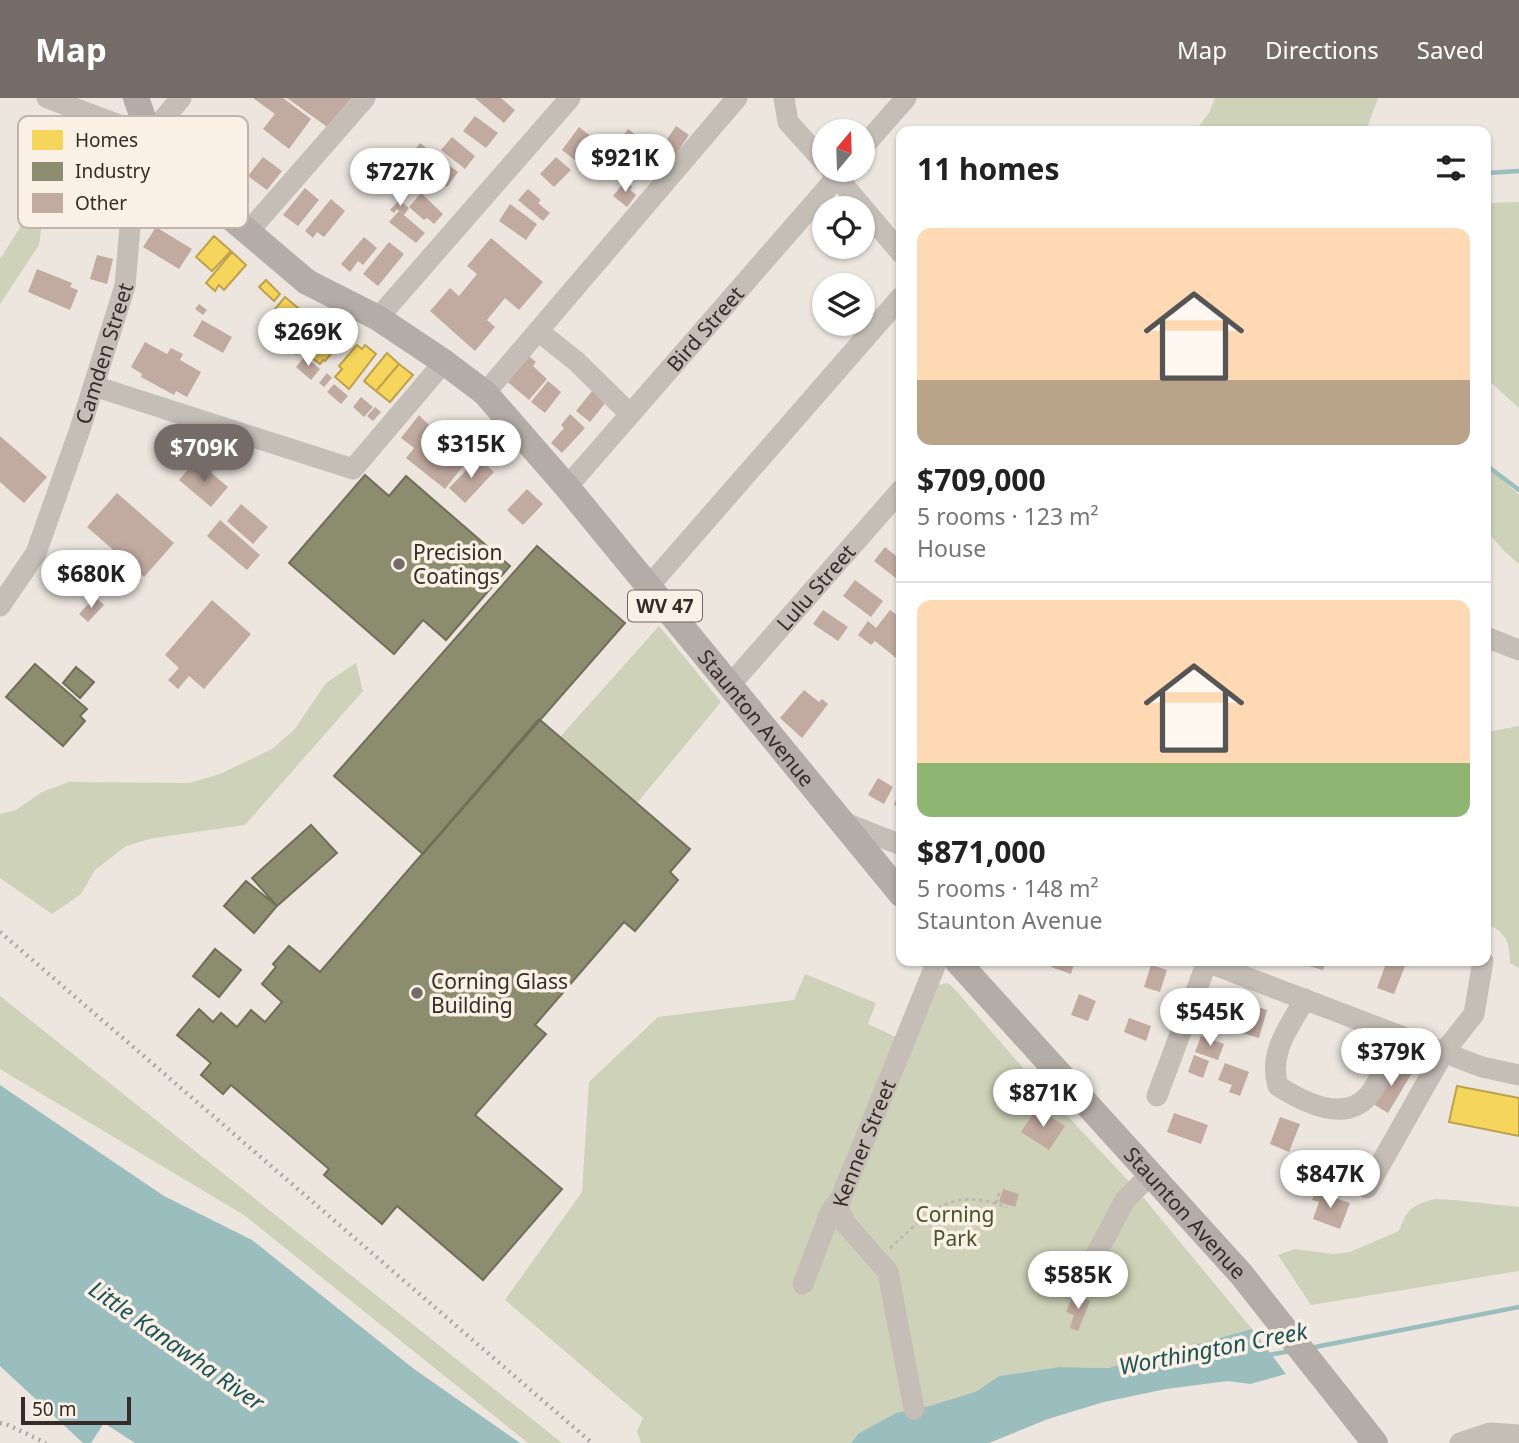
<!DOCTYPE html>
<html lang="en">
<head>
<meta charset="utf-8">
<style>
	body { margin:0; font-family:"Noto Sans",sans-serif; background:#f2f2f2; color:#222; height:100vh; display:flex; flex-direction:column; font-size:26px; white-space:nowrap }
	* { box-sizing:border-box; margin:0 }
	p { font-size:23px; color:#767676 }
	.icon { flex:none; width:38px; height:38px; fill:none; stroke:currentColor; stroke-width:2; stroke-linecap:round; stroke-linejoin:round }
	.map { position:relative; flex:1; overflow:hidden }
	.sheet { position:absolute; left:896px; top:28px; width:595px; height:840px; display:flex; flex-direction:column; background:#fff; border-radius:14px; box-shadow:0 2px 5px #0004 }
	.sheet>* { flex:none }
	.needle { width:46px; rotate:19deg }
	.buttons { position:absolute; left:812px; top:21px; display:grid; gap:14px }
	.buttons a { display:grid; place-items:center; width:63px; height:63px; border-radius:50%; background:#fff; box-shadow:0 2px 5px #0004; font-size:35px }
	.scale { position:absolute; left:21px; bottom:18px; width:110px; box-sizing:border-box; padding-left:7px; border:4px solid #362b26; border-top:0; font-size:19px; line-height:24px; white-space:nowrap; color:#362b26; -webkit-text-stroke:5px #faf0e5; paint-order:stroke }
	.price { position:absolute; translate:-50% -60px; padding:0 16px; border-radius:24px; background:#fff; color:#222; font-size:23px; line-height:46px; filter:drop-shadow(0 2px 4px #0008) }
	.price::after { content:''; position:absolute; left:50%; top:42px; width:21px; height:16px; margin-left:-10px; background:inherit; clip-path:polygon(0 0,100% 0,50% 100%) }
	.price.on { background:#766c67; color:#fff }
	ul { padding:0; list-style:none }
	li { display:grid; align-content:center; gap:14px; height:371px; padding:0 21px }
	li+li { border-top:2px solid #e0e0e0 }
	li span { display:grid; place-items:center; height:217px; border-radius:14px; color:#555 }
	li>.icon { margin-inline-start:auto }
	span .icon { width:126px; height:126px; fill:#fffc; stroke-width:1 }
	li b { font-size:30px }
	h2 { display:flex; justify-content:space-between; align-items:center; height:84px; padding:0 21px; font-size:30px }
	header { display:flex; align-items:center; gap:42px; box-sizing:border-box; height:98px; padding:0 35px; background:#766c67; color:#fff }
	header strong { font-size:33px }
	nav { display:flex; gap:38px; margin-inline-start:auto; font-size:24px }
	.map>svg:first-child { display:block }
	.green { fill:#cdd2b8 }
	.water { fill:#9abebe }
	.homes { fill:#f6d55c; stroke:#bca24c; stroke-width:2 }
	.industry { fill:#8c8c6e; stroke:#726f58; stroke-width:2 }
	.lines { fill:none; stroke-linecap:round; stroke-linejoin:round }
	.stream { stroke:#9abebe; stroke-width:4.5 }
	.building { fill:#c1aaa0 }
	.path { stroke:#bdb6b0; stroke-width:2.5; stroke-dasharray:3.5 3.5; stroke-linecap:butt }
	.minor { stroke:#c5beb7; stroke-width:21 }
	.major { stroke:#b3aca7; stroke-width:26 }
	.rail { stroke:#ada7a2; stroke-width:4.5; stroke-dasharray:2 5; stroke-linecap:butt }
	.poi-dot { fill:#766c67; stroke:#faf0e5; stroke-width:2.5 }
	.labels { text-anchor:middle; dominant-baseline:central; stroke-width:7; stroke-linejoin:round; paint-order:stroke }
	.shield { fill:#faf0e5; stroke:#71665f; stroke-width:2 }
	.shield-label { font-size:19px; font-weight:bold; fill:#362b26 }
	.street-label { font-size:21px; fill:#362b26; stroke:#faf0e5 }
	.poi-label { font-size:21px; fill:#362b26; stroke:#faf0e5; text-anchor:start }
	.park-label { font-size:21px; fill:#445529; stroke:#faf0e5 }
	.water-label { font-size:23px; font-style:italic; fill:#1a5458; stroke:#faf0e5 }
	.key { fill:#faf0e5; stroke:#bfb5ac; stroke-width:2 }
	.key-label { font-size:19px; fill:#362b26 }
</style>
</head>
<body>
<header>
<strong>Map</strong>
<nav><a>Map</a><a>Directions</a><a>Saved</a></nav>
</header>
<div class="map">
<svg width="1519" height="1345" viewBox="0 0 1519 1345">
	<rect width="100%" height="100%" fill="#ece6df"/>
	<path class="green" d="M1215,0h163l-12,33h-198l31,-5 10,-13z
		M1519,104v206l-33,-30v-175z
		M32,111l10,14 -3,22 -39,59v-45z
		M1486,367l33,30v69l-16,-14 -17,-20z
		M659,528l62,76 -84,101 -77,-66z
		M356,565l7,28 -118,134 -91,13 -28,8 -31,24 -14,24 -29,20 -52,-36v-64l16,-4 26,-18 27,-10 120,1 31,-9 52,-25 22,-19 32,-47z
		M1519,628v242l-9,-5c-1,-23 -3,-29 -24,-40v-191z
		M805,876l71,29 -8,21 41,19 29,-58 9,-2 5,3 77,89 108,115 115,139 -144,39 -49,-1 -60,9 -24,16 -46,14 -33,7 -37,20 -8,10h-210l-4,-12 6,-13 -138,-118 77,-108 7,-110 69,-65 136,-17z
		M0,898l562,447h-34l-284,-228 -244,-146z
		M1435,1101l19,1 65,7v64l-208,34 -33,-50 17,-6 38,5 17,-2 49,-21c8,-22 13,-26 36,-32z"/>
	<path class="water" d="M0,987l164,111 88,44 162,129 106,74h-385l-31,-20 -13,20h-8l-83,-77z
		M1252,1231l34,45 -36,10 -22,-3 -62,8 -62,13 -56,17 -59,24h-138l8,-10 37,-20 33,-7 46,-14 24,-16 60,-9 49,1z"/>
	<path class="homes" d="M214,138l17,15 -19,20 -16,-14z
		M232,154l14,13 -22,25 -5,-5 -4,6 -9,-8z
		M266,182l14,14 -6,7 -15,-14z
		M285,199l19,16 -8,10 -8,-7 -12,13 -10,-9z
		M306,219l3,3 3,-3 9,7 -2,3 1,1 -17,22 -3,-2 -4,6 -10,-8 8,-9 -3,-2z
		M328,231l14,12 -17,20 -2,-1 -3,4 -9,-7 4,-5 -4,-3z
		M357,247l5,4 3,-4 11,9 -27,35 -14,-12 7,-8 -3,-3z
		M387,255l12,11 -23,27 -12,-10z
		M399,266l14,11 -23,27 -14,-11z
		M1457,988l62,12v38l-70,-14z"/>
	<path class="industry" d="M365,377l24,21 17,-20 104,90 -64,74 -23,-20 -29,34 -105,-91z
		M537,448l88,77 -202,231 -89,-78z
		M35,566l52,45 -7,7 5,5 -22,25 -57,-49z
		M76,569l18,15 -14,16 -17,-15z
		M539,621l151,130 -20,23 8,8 -43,51 -11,-9 -89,103 11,9 -71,81 87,74 -79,91 -86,-74 -15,18 -58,-49 5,-6 -98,-84 -8,9 -22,-19 10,-12 -34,-28 22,-26 14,13 8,-9 16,14 14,-17 14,12 17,-20 -20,-18 14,-17 -3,-3 16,-18 31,26z
		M311,727l26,28 -60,53 -25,-28z
		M246,783l31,25 -23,27 -30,-27z
		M215,851l26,21 -22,27 -26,-21z"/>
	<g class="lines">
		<path class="stream" d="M1486,75l33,-2
			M1486,367l33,25
			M1310,1250l209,-41
			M1269,1257l22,-4"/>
	</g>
	<path class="building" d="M253,0h30l28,21 -22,30 -26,-20 12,-15z
		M287,0h66l-23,31z
		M475,0h26l14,12 -11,13z
		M475,18l23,17 -12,15 -23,-17z
		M676,28l13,9 -17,25 -13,-9z
		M579,29l20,16 -5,6 12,9 -13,16 -31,-24z
		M628,31l28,21 -13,16 -27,-20z
		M452,39l23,19 -10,13 -24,-19z
		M420,45l38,29 -11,15 -38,-29z
		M367,58l13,9 -12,17 -13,-9z
		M263,59l19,14 -15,19 -19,-14z
		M556,59l15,13 -17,17 -14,-13z
		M625,83l7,6 -2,3 6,5 -9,12 -14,-11z
		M305,90l14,12 -21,26 -15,-11z
		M528,91l13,11 -3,3 12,10 -7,8 -25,-21z
		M421,95l22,21 -9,10 -7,-6 -3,2 -15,-13z
		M331,101l14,12 -21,26 -7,-5 -4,6 -8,-7z
		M399,102l10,8 -5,7 -7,-6 -3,4 -4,-3z
		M510,106l27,20 -11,16 -27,-19z
		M399,113l26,22 -9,10 -27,-21z
		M156,129l36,22 -13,20 -36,-22z
		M364,139l13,11 -14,17 -5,-4 -8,11 -9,-8z
		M491,140l52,44 -24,28 -14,-12 -18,22 8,7 -20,24 -45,-40 20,-23 9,8 18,-22 -10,-8z
		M389,144l15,12 -26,32 -15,-12z
		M97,157l16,4 -6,25 -17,-5z
		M37,171l35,14 -2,4 8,3 -8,20 -42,-18z
		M199,206l8,6 -4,5 -8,-6z
		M202,222l30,17 -9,16 -30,-17z
		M145,244l22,12 4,-6 12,6 -3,6 21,12 -14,25 -11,-6 -2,4 -33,-18 1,-3 -11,-7z
		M525,255l11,9 -3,4 14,13 -18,21 -26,-22z
		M305,258l15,13 -9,11 -15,-13z
		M327,275l5,5 -8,9 -5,-4z
		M548,283l13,11 -16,21 -14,-11z
		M334,286l14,12 -7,8 -14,-12z
		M596,288l14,11 -20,25 -14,-11z
		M361,299l12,10 -9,10 -11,-10z
		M375,309l6,5 -8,9 -6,-5z
		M570,316l15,14 -23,25 -11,-10 13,-15 -3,-3z
		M419,317l10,10 -3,3 34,27 6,-8 7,6 -28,36 -39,-31 8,-10 -13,-10z
		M180,334l22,16 -11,14 -21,-16z
		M0,338l47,41 -23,26 -24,-21z
		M478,360l16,14 -29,31 -16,-15z
		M196,362l32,27 -17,20 -32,-27z
		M527,391l16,15 -20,21 -16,-15z
		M117,395l57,50 -30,34 -57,-50z
		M241,406l27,23 -15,17 -26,-23z
		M220,422l40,35 -13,15 -40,-34z
		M885,449l16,13v22l-27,-21z
		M81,462l24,21 -11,13 -24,-21z
		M855,482l28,21 -12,16 -28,-21z
		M95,499l9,8 -16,17 -9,-8z
		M212,502l39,34 -47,55 -15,-13 -11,13 -10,-9 11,-12 -14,-13z
		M823,512l25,17 -10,14 -25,-17z
		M890,512l11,8v44l-26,-21 -4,4 -13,-10 10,-14 8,7z
		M804,592l15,12 3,-3 6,5 -26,34 -22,-20z
		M878,680l15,9 -9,17 -16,-9z
		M901,688v22l-7,-3z
		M1053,863h22l-4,13 -20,-7z
		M1310,863h16l-3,9 -14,-4z
		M1387,863h20l-13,33 -17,-6z
		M1151,867l16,5 -7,22 -16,-5z
		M1216,892l19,7 -12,35 -19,-7z
		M1079,896l17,7 -8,20 -17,-6z
		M1252,907l15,5 -8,28 -23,-7 3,-9 7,2z
		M1129,920l22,8 -5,15 -22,-9z
		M1201,938l23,8 -6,16 -23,-8z
		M1194,957l15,6 -6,17 -15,-6z
		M1394,964l18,11 -24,40 -18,-11z
		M1225,965l24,9 -9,24 -11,-4 3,-7 -14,-5z
		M1037,1010l28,18 -16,24 -28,-18z
		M1174,1015l34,12 -7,19 -34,-12z
		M1280,1019l20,7 -11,28 -19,-8z
		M1003,1091l16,5 -4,13 -16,-5z
		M1315,1093l35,12 -10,26 -27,-10 6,-17 -7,-2z
		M1073,1197l17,6 -12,30 -8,-3 4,-13 -8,-3z"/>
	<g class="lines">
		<path class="path" d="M996,1105l3,-10
			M890,1150c42,-37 58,-62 117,-41"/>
		<g class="minor">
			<path d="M47,0l102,38"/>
			<path d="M784,0l4,24 36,40"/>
			<path d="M863,49l43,-49"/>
			<path d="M831,72l70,83"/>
			<path d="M248,134l117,-134"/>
			<path d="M378,220l192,-220"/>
			<path d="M538,233l38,30 54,53"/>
			<path d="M94,288l259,83 91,-107"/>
			<path d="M485,295l252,-295"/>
			<path id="s1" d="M567,389l276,-317"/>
			<path d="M649,488l252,-289"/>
			<path id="s2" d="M0,508l36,-53 44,-124 45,-143 10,-119 14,-31 32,-38"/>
			<path d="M1486,539l33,13"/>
			<path id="s3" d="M730,587l171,-195"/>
			<path d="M843,724l58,23"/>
			<path d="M1204,863l278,106 37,8"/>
			<path d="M1305,901c-16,28 -37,54 -27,87 25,16 67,38 91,9 13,-16 20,-41 29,-60"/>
			<path d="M1157,998l50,-134"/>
			<path d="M1367,1090l77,-136 30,-38 9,-53"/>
			<path d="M1081,1185l44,-83 27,-27"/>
			<path d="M803,1186l28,-73 10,-13"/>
			<path id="s4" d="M914,1311l-26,-137 -43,-49 -6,-14 2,-11 96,-237"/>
			<path d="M1460,1345l30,-10 29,2"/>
		</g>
		<g class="major">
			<path id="s5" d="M136,0l20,56 92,78 59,50 71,36 66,44 41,31 82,94 334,407"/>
			<path id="s6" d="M957,863l284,313 134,169"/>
		</g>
		<path class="rail" d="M0,834l592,511
			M0,1325l6,1 40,19"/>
	</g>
	<g class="poi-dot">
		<circle cx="399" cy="466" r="7"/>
		<circle cx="417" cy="895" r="7"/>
	</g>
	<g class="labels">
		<rect class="shield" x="628" y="492.5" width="74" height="31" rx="5"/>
		<g class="shield-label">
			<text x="665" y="508">WV 47</text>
		</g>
		<g class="street-label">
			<text stroke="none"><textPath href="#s1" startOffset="210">Bird Street</textPath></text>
			<text stroke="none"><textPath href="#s2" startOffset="275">Camden Street</textPath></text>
			<text stroke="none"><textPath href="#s3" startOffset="130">Lulu Street</textPath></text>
			<text stroke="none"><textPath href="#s5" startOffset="891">Staunton Avenue</textPath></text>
			<text stroke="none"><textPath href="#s4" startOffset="290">Kenner Street</textPath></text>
			<text stroke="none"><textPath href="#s6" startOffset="340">Staunton Avenue</textPath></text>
		</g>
		<g class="poi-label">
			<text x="413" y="454">Precision<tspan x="413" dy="24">Coatings</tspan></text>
			<text x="431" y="883">Corning Glass<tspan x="431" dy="24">Building</tspan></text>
		</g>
		<g class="park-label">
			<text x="955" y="1116">Corning<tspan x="955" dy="24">Park</tspan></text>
		</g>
		<g class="water-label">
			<text transform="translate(177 1247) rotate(35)">Little Kanawha River</text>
			<text transform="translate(1213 1250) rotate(-11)">Worthington Creek</text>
		</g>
	</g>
	<rect x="18" y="18" width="230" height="112" rx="10" class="key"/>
	<rect x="32" y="32" width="31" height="20" fill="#f6d55c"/>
	<rect x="32" y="64" width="31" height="19" fill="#8c8c6e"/>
	<rect x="32" y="95" width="31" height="20" fill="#c1aaa0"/>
	<g class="key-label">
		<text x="75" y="49">Homes</text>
		<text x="75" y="80">Industry</text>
		<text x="75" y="112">Other</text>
	</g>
</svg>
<div class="buttons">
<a><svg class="needle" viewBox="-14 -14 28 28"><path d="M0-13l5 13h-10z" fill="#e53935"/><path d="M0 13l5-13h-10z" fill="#767676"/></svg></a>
<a><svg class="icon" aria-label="locate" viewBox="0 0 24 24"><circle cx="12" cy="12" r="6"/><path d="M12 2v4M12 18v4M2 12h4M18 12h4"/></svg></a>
<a><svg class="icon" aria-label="layers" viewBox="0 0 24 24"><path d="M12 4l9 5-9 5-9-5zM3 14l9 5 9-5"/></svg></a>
</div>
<div class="scale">50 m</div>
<b class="price" style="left:625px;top:96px">$921K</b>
<b class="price" style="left:400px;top:110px">$727K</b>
<b class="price" style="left:308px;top:270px">$269K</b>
<b class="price" style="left:471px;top:382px">$315K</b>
<b class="price on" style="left:204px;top:386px">$709K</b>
<b class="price" style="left:91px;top:512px">$680K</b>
<b class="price" style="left:1210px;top:950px">$545K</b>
<b class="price" style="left:1391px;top:990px">$379K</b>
<b class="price" style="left:1043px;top:1031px">$871K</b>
<b class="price" style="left:1330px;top:1112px">$847K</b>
<b class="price" style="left:1078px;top:1213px">$585K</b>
<section class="sheet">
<h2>11 homes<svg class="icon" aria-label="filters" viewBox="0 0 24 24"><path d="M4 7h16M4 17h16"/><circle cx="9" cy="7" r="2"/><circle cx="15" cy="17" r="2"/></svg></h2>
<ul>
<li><span style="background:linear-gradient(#ffd9b3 70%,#b9a48a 0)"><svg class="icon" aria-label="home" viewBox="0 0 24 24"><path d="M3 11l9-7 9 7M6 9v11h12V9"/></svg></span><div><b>$709,000</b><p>5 rooms · 123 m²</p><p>House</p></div></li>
<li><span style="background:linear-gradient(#ffd9b3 75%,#8fb573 0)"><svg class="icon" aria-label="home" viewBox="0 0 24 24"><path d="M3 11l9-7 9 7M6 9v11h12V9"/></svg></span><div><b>$871,000</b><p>5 rooms · 148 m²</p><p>Staunton Avenue</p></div></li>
</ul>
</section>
</div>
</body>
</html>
